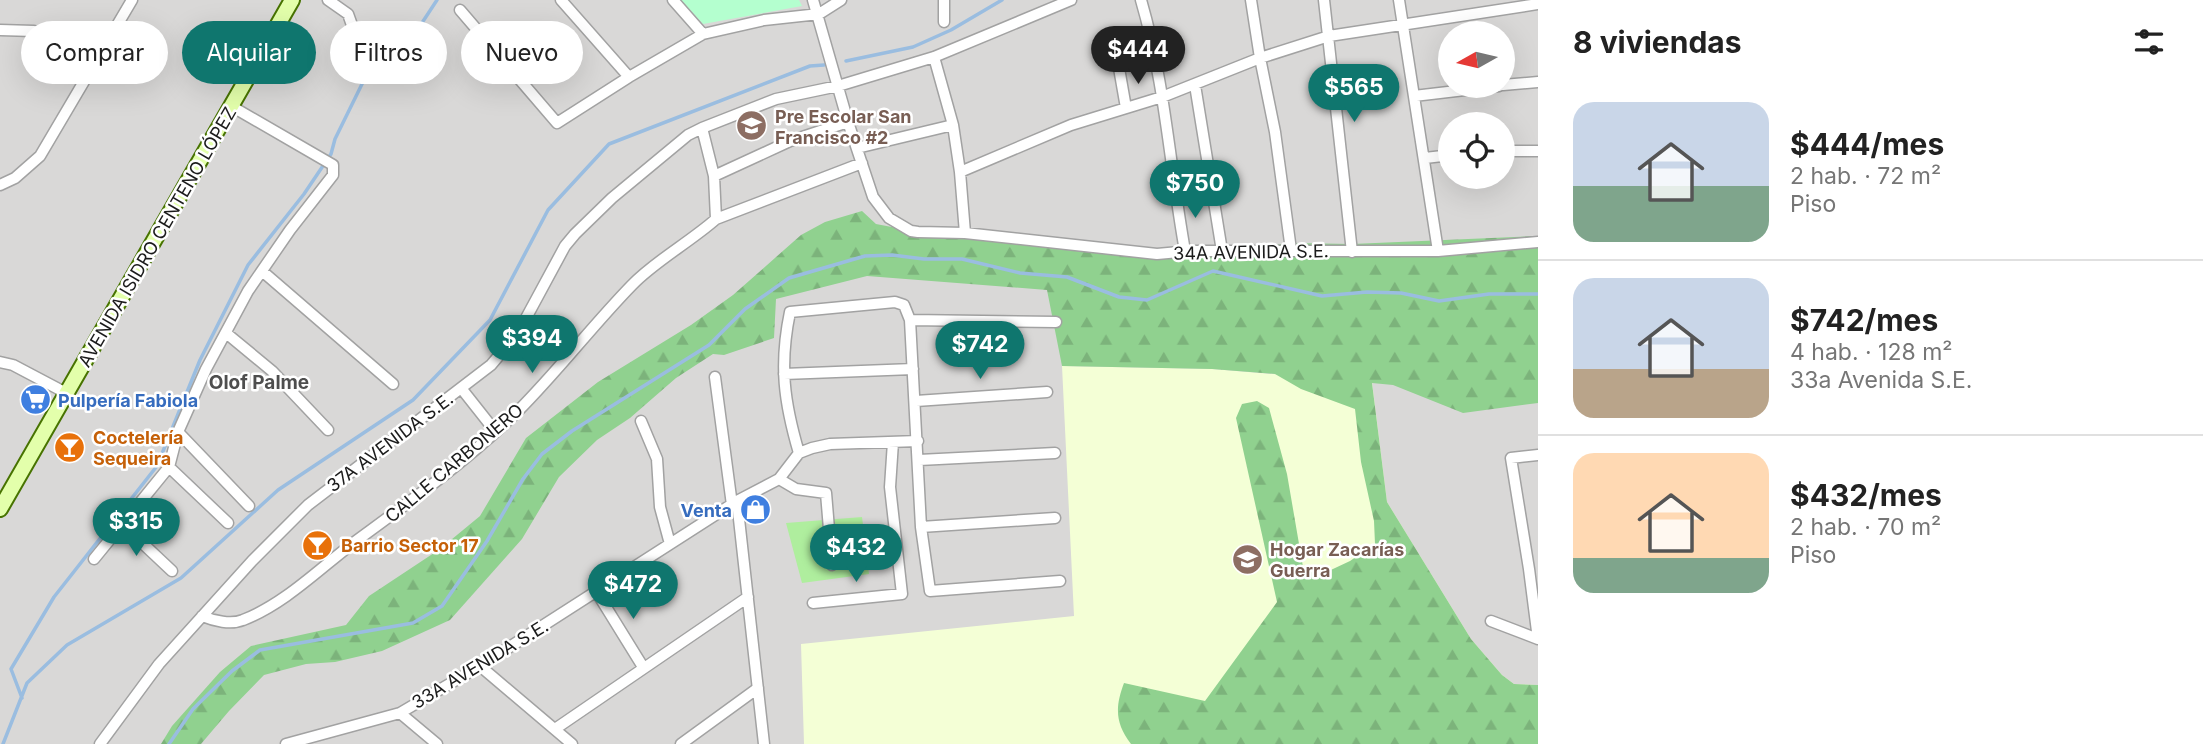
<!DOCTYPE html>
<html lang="es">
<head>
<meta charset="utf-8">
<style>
	body { margin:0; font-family:Inter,sans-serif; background:#f2f2f2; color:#222; height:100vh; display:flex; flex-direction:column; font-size:26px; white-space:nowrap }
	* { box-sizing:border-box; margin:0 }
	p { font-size:23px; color:#767676 }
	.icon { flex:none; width:38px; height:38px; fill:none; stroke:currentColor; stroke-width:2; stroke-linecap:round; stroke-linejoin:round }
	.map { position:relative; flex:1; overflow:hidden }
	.panel { display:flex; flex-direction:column; background:#fff; width:665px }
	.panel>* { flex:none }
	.top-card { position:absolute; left:21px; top:21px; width:665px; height:63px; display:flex; gap:14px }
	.needle { width:46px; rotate:262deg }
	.fabs { position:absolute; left:1438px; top:21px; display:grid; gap:14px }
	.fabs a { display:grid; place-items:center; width:77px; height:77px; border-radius:50%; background:#fff; box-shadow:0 7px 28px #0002; font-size:35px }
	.price { position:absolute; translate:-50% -60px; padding:0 16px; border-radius:24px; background:#0f766e; color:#fff; font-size:23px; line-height:46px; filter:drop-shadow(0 2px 4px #0008) }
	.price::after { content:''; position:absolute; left:50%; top:42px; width:21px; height:16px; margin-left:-10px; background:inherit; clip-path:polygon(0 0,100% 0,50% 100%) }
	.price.on { background:#222; color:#fff }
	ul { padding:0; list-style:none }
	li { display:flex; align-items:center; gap:21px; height:175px; padding:0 35px }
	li+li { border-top:2px solid #e0e0e0 }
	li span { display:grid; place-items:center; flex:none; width:196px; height:140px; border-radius:21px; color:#555 }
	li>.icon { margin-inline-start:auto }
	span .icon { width:84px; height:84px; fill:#fffc; stroke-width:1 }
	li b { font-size:30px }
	h2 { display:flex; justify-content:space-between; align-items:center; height:84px; padding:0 35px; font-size:30px }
	.tag { padding:0 24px; border-radius:32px; background:#fff; box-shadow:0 7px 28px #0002; font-size:24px; line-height:63px }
	.tag.on { background:#0f766e; color:#fff }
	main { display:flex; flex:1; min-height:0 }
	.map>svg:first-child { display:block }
	.residential { fill:#d9d8d7; fill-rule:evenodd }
	.education { fill:#f4ffd6 }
	.forest { fill:url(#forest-firs) }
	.park { fill:#b4ffcf }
	.garden { fill:#afee9e }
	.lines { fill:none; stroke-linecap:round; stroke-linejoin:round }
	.stream { stroke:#9abde0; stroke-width:3.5 }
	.street-casing { stroke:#a2a2a2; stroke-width:13 }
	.secondary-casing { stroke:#477300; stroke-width:18 }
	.street { stroke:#fff; stroke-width:10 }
	.secondary { stroke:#e3ffab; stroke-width:14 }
	.labels { text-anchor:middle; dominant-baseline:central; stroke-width:5; stroke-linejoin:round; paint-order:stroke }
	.education-label { font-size:18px; font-weight:bold; fill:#785e54; stroke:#fff; text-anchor:start }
	.street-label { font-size:18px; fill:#1b1b1b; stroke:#fff }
	.shop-label { font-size:18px; font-weight:bold; fill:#366cbe; stroke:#fff; text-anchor:start }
	.food-label { font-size:18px; font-weight:bold; fill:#c56008; stroke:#fff; text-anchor:start }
	.neighbourhood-label { font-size:19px; font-weight:bold; fill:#4e4e4e; stroke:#fff }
</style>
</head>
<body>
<main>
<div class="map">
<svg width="1538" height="744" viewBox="0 0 1538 744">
	<defs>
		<pattern id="forest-firs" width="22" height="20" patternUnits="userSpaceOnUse" patternTransform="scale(1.75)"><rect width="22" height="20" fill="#90d18f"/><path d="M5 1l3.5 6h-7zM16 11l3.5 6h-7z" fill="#7cb37b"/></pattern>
	</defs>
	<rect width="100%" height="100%" fill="#eeedde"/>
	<path class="residential" d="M0,0h1538v744h-1538zM1451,33h52v53h-52zM1451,124h52v53h-52z"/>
	<path class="education" d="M1062,366l150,3 160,13 15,120 84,137 31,36 12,9 24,1v59h-734l-3,-100 273,-28z"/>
	<path class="forest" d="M862,211l14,13 42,8 239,22 65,-3 69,-8 61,1 186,-8v167l-75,10 -70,-28 -21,-2 15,119 84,137 31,36 12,9 24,1v59h-407c-16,-21 -16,-37 -7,-61l81,18 72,-99 -41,-184 6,-14 15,-3 12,7 18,66 16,93 15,9 32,-15 25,-17 -1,-23 -13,-59 -6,-53 -54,-20 -26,-15 -63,-5 -150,-3 -15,-76 -180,-14 -91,23 -2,39 -50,17 -11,-1 -37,24 -46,40 -33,22 -38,37 -37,62 -72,81 -68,31 -47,11 -29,2 -42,11 -35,36 -28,33h-40l11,-18 48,-54 31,-26 95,-21 23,-29 71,-47 40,-33 46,-78 72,-56 93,-57 42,-30 68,-60 24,-13z"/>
	<path class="park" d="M681,0h118l3,6 -99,18z"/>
	<path class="garden" d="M862,517l7,57 -67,9 -16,-60z"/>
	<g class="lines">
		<path class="stream" d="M846,61l67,-14 38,-17 51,-30
			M22,698l-11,-29 43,-72 103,-131 43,-106 48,-95 56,-71 27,-40 4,-15 28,-57 51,-47 23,-35
			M3,744l24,-61 40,-38 114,-67 97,-88 135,-90 77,-80 58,-110 61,-66 201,-78 14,-1
			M169,744l24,-35 39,-38 28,-21 153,-27 29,-17 45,-65 36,-62 19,-25 30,-23 137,-86 36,-36 44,-31 76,-22 27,-1 32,4h38l58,14 47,4 52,20 28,3 66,-29 109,25 45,-4 34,1 38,8 50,-7h49"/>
		<defs>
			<path id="street" d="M328,0l20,14 5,14 8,11 20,18
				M561,0l68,77
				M673,0l30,34
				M813,0l35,122 25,75 16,21 22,13 7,1 47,1 192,21 33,-3h248l100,-9
				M944,0v22
				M1141,0c24,82 29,168 44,251
				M1251,0l9,58 15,74 16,118
				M1324,0l28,252
				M1399,0l39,251
				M460,10l97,113 72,-46 74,-43 61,-14 55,-6 22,-14
				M0,30l34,1 62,27
				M934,57l19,68 7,47 5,61
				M1119,68l7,40
				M1195,85l27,166
				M1503,85l35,-3
				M1414,96l85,-10
				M702,128l12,48 2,43
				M857,148l96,-23
				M1503,151h35
				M1425,158l26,-3
				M960,172l111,-47 91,-28 98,-39 69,-22 209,-32
				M714,176l76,-35 58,-19
				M0,185l15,-7 25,-22 92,-156
				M262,271l131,113
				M910,320l146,2
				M226,333l46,38 56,59
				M0,362l13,3 55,29
				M784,374l129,-5
				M715,377l17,128
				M461,388l34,43
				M916,401l131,-9
				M641,421l16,38 3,48 10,37
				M178,432l71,74
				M799,453c-15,-51 -20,-88 -9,-141l105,-10 9,3 6,15 11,207 9,64 130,-10
				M1538,455l-27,3 18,111 9,70
				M919,460l136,-7
				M169,467l59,56
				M779,479l17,10 30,4 6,72
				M737,501l27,243
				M121,523l51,48
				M921,527l134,-9
				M94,559l75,-92 9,-35 28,-63 42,-78 42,-61 43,-55v-10l-102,-59
				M596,591l47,76
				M813,603l89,-9 -12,-107 3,-45
				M202,616c12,5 29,9 41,4 41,-16 75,-50 109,-76 57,-42 115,-83 166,-133 40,-40 74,-85 114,-126 23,-24 58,-43 84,-66l146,-56
				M1491,621l47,18
				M480,666l92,78
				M400,713l37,31
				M555,729l193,-132
				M100,744l59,-80 93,-103 56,-56 183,-140 27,-32 47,-87 10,-12 37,-36 76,-63 14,-7 74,-29 62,-13 96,-29 137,-57
				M286,744l114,-31 80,-47 257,-165 42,-22 20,-26 13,-5 18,-4 88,-3
				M681,744l77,-56"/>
			<path id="secondary" d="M0,509l292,-509"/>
		</defs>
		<use href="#street" class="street-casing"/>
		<use href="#secondary" class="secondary-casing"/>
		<use href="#street" class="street"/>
		<use href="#secondary" class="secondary"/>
	</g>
	<defs>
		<symbol id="school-disc" viewBox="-11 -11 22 22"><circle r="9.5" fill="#8d6e63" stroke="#fff"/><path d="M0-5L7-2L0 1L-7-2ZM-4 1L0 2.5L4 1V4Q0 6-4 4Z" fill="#fff"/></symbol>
		<symbol id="supermarket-disc" viewBox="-11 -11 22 22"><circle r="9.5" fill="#3f7fe0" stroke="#fff"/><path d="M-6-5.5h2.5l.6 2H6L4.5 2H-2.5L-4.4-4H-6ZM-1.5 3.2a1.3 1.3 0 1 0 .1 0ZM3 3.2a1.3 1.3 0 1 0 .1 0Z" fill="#fff"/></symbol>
		<symbol id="bar-disc" viewBox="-11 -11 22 22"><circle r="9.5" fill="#e8710a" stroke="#fff"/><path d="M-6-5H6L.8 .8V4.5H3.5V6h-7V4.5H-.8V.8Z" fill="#fff"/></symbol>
		<symbol id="shop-disc" viewBox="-11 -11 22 22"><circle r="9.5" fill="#3f7fe0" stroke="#fff"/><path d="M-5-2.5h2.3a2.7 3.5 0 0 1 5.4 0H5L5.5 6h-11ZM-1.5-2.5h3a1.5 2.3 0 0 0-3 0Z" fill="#fff"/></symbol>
	</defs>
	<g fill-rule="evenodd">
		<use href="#school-disc" x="734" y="108" width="35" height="35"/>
		<use href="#supermarket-disc" x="18" y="382" width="35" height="35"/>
		<use href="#bar-disc" x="52" y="430" width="35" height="35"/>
		<use href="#shop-disc" x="738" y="492" width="35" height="35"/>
		<use href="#bar-disc" x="300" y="528" width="35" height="35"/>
		<use href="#school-disc" x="1230" y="542" width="35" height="35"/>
	</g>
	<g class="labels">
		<g class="education-label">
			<text x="775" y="116">Pre Escolar San<tspan x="775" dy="21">Francisco #2</tspan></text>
			<text x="1270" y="549">Hogar Zacarías<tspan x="1270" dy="21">Guerra</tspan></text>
		</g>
		<g class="street-label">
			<text transform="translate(157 237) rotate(-60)">AVENIDA ISIDRO CENTENO LÓPEZ</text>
			<text transform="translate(1251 252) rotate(-1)">34A AVENIDA S.E.</text>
			<text transform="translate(390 442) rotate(-37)">37A AVENIDA S.E.</text>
			<text transform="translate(454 463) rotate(-40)">CALLE CARBONERO</text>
			<text transform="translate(480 664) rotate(-31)">33A AVENIDA S.E.</text>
		</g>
		<g class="shop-label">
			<text x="58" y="400">Pulpería Fabiola</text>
			<text x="732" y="510" text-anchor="end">Venta</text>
		</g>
		<g class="food-label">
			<text x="93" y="437">Coctelería<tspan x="93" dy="21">Sequeira</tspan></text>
			<text x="341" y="545">Barrio Sector 17</text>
		</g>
		<g class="neighbourhood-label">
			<text x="259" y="382">Olof Palme</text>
		</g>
	</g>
</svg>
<div class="fabs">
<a><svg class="needle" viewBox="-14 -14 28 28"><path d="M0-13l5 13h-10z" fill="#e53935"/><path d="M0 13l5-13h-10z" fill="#767676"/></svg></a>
<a><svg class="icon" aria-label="locate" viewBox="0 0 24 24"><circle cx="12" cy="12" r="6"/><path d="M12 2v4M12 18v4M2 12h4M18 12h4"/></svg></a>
</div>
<b class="price on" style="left:1138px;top:86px">$444</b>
<b class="price" style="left:1354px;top:124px">$565</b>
<b class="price" style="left:1195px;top:220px">$750</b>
<b class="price" style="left:532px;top:375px">$394</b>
<b class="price" style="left:980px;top:381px">$742</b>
<b class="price" style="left:136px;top:558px">$315</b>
<b class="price" style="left:856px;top:584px">$432</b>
<b class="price" style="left:633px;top:621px">$472</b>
<div class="top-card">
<a class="tag">Comprar</a>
<a class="tag on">Alquilar</a>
<a class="tag">Filtros</a>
<a class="tag">Nuevo</a>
</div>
</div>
<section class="panel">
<h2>8 viviendas<svg class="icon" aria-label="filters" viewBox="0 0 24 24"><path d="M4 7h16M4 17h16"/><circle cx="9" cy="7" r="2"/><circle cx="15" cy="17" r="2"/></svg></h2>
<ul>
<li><span style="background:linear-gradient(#c9d6e8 60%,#7fa58c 0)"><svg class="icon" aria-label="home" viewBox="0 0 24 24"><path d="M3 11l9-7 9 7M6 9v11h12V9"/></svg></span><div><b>$444/mes</b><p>2 hab. · 72 m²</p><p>Piso</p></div></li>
<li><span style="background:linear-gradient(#c9d6e8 65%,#b9a48a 0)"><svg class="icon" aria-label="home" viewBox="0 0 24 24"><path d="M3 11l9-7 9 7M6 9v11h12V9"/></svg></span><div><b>$742/mes</b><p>4 hab. · 128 m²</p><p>33a Avenida S.E.</p></div></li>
<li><span style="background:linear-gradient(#ffd9b3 75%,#7fa58c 0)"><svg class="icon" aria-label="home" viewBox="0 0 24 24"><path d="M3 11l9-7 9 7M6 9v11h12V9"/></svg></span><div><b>$432/mes</b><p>2 hab. · 70 m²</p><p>Piso</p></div></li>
</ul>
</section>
</main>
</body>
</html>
